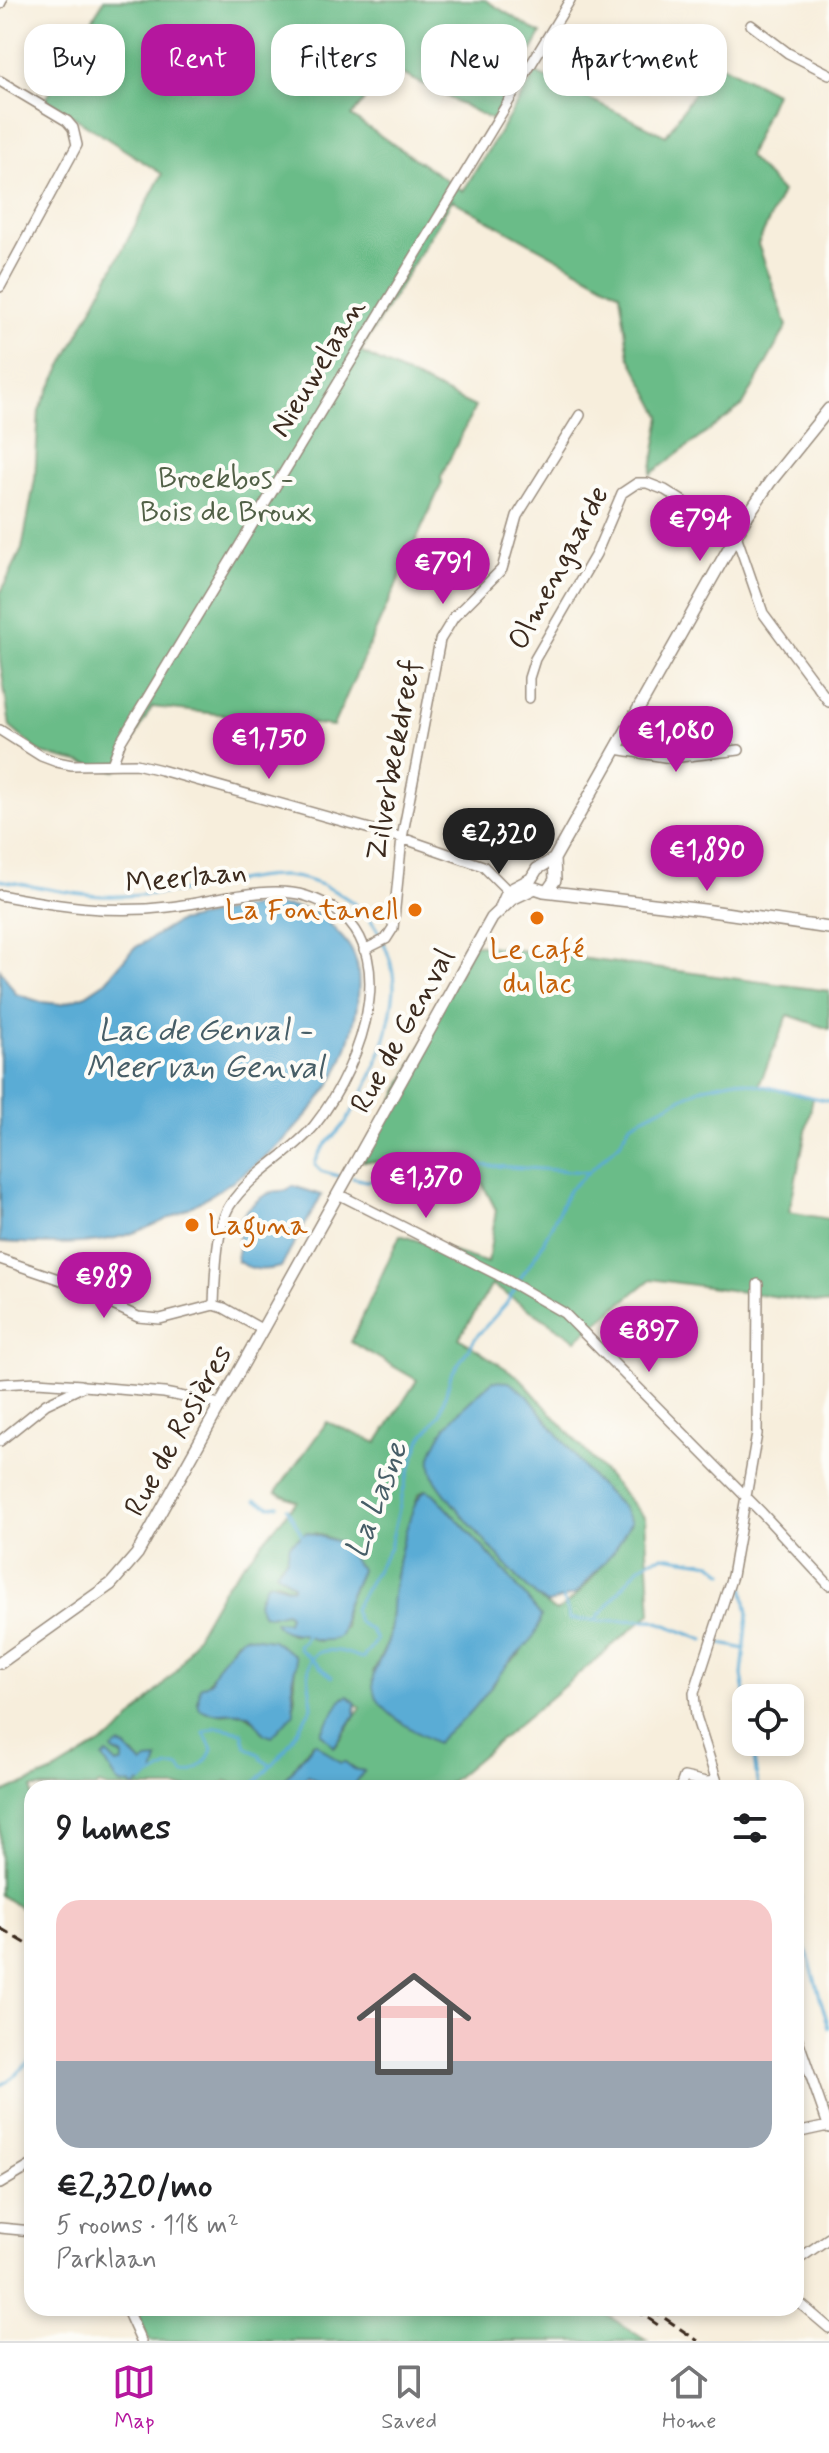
<!DOCTYPE html>
<html lang="en">
<head>
<meta charset="utf-8">
<style>
	body { margin:0; font-family:Mynerve,sans-serif; background:#f6f6f6; color:#202124; height:100vh; display:flex; flex-direction:column; font-size:30px; white-space:nowrap }
	* { box-sizing:border-box; margin:0 }
	p { font-size:26px; color:#757577 }
	.icon { flex:none; width:44px; height:44px; fill:none; stroke:currentColor; stroke-width:2; stroke-linecap:round; stroke-linejoin:round }
	.map { position:relative; flex:1; overflow:hidden }
	.details { position:absolute; left:24px; top:1780px; width:780px; height:536px; display:flex; flex-direction:column; background:#fff; border-radius:24px; box-shadow:0 4px 12px #0003 }
	.details>* { flex:none }
	.top-card { position:absolute; left:24px; top:24px; width:782px; height:72px; display:flex; gap:16px }
	.buttons { position:absolute; left:732px; top:1684px; display:grid; gap:16px }
	.buttons a { display:grid; place-items:center; width:72px; height:72px; border-radius:16px; background:#fff; box-shadow:0 4px 12px #0003; font-size:40px }
	.price { position:absolute; translate:-50% -68px; padding:0 18px; border-radius:28px; background:#b5179e; color:#fff; font-size:26px; line-height:52px; filter:drop-shadow(0 2px 4px #0008) }
	.price::after { content:''; position:absolute; left:50%; top:48px; width:24px; height:18px; margin-left:-12px; background:inherit; clip-path:polygon(0 0,100% 0,50% 100%) }
	.price.active { background:#222; color:#fff }
	ul { padding:0; list-style:none }
	li { display:grid; align-content:center; gap:16px; height:424px; padding:0 32px }
	li+li { border-top:2px solid #e0e0e0 }
	li span { display:grid; place-items:center; height:248px; border-radius:24px; color:#555 }
	li>.icon { margin-inline-start:auto }
	span .icon { width:144px; height:144px; fill:#fffc; stroke-width:1 }
	li b { font-size:34px }
	h2 { display:flex; justify-content:space-between; align-items:center; height:96px; padding:0 32px; font-size:34px }
	.tag { padding:0 28px; border-radius:24px; background:#fff; box-shadow:0 4px 12px #0003; font-size:28px; line-height:72px }
	.tag.active { background:#b5179e; color:#fff }
	.dock { display:flex; justify-content:space-around; align-items:center; height:112px; border-top:2px solid #e0e0e0; background:#fff; font-size:22px; color:#757577 }
	.dock a { display:grid; justify-items:center; gap:4px }
	.dock .active { color:#b5179e }
	.map>svg:first-child { display:block }
	.forest { fill:#6bbc88; stroke:#537353; stroke-width:2; fill-rule:evenodd }
	.water { fill:#5aacd5; stroke:#4a6b7a; stroke-width:2 }
	.lines { fill:none; stroke-linecap:round; stroke-linejoin:round }
	.stream { stroke:#5aacd5; stroke-width:3 }
	.minor-casing { stroke:#998c7d; stroke-width:12 }
	.tertiary-casing { stroke:#998c7d; stroke-width:14 }
	.minor { stroke:#fff; stroke-width:9 }
	.tertiary { stroke:#fff; stroke-width:11 }
	.rail { stroke:#3b2a1e; stroke-width:3; stroke-dasharray:12 6; stroke-linecap:butt }
	.food-dot { fill:#e8710a; stroke:#fdfcf7; stroke-width:3 }
	.labels { text-anchor:middle; dominant-baseline:central; stroke-width:8; stroke-linejoin:round; paint-order:stroke }
	.street-label { font-size:30px; fill:#3b2a1e; stroke:#fdfcf7 }
	.park-label { font-size:30px; fill:#516046; stroke:#fdfcf7 }
	.food-label { font-size:30px; fill:#c56008; stroke:#fdfcf7; text-anchor:end }
	.water-label { font-size:32px; font-style:italic; fill:#475e67; stroke:#fdfcf7 }
</style>
</head>
<body>
<div class="map">
<svg width="829" height="2341" viewBox="0 0 829 2341">
	<rect width="100%" height="100%" fill="#fdfcf7"/>
	<filter id="ink" filterUnits="userSpaceOnUse"><feTurbulence type="fractalNoise" baseFrequency=".0125" numOctaves="2"/><feDisplacementMap in="SourceGraphic" scale="16" xChannelSelector="R" yChannelSelector="G"/><feConvolveMatrix kernelMatrix="1 2 1 2 8 2 1 2 1" color-interpolation-filters="sRGB"/></filter>
	<filter id="wash" filterUnits="userSpaceOnUse"><feTurbulence type="fractalNoise" baseFrequency=".006" numOctaves="4" result="noise"/><feDisplacementMap in="SourceGraphic" scale="32" xChannelSelector="R" yChannelSelector="G"/><feGaussianBlur stdDeviation="1.8" result="paint"/><feColorMatrix in="noise" values="0 0 0 0 0 0 0 0 0 0 0 0 0 0 0 0 0 1.4 0 .05"/><feComposite in="paint" operator="in"/></filter>
	<g filter="url(#wash)">
		<rect width="100%" height="100%" fill="#f7eedc"/>
		<path class="forest" d="M104,0h381l56,34 -49,86 -101,-52 -40,48 112,75 73,-118 130,63 48,-75 61,32 -27,63 34,36 -24,52 29,82 -44,79 -92,69 10,-58 -32,-60 -9,-63 -168,-93 -92,152 115,55 -34,70 1,6 -109,243 -181,-19 -36,64 -75,-18 -31,-26 -10,-67v-66l22,-45 13,-70 4,-69 123,-236 -116,-75z
			M473,944l356,47v38l-41,-14 -29,70 54,13 -24,114 40,7v85l-178,-25 -75,61 -84,-55 -33,53 60,39 126,141 6,95 -208,175h-91l12,-17 -10,-2 -9,-7 -5,1 -27,-20 -28,36 4,9h-47l-16,-7 -11,7h-107l-9,-3 -3,3h-64v127l-32,-20v-101l56,-23 61,-37 60,-64 48,-84 72,-85 -21,-9 51,-70 50,21 40,-63 -66,-38 49,-107 88,28 8,-53 -22,-43 -111,-6zM527,1395l67,85 28,27 9,15c-15,25 -50,77 -75,89l-14,-9 -103,-117c-21,-29 9,-60 29,-82zM425,1490l9,4 73,80 34,43 -22,38 -15,12 -10,16 -55,55 -66,-66 15,-30 11,-83 19,-64zM315,1533l24,9 22,28c-7,20 -20,36 -16,57l-13,12 -15,2 -10,-7h-16l-6,-3 -2,-9h4l2,-7 -29,-19 15,-15 16,7 2,-4 -6,-4 -8,-13 8,-9 5,-16 8,-3 2,-4zM236,1640l60,24c-8,32 10,35 -15,62 -7,7 -7,7 -17,8 -25,-42 -42,-4 -66,-31l2,-9zM344,1697l17,10 -25,39 -15,-13zM114,1752l19,2 9,10 16,-5 -5,17 -19,11 -29,-26 12,3 7,-2 -1,-7z
			M134,2308h462l51,33h-497z"/>
		<path class="water" d="M256,906c19,0 42,-1 60,7 9,4 16,13 22,20 7,7 14,15 17,25 11,35 -6,98 -26,128 -11,17 -25,33 -38,47 -39,40 -111,86 -164,102 -39,12 -86,9 -127,7v-273l16,25 25,8 20,2 25,-9 18,-12 29,-34 45,-27z
			M293,1186l29,9 -41,72c-17,4 -29,4 -44,-6l3,-41c6,-11 21,-25 33,-28 9,-2 12,1 20,-6z
			M493,1381l16,1 18,13 67,85 28,27 9,15 -17,29 -38,43 -29,10c-15,-6 -100,-105 -111,-123 -4,-7 -6,-17 -5,-24 8,-32 39,-56 62,-76z
			M426,1490l8,4 73,80 34,42c-6,31 -23,33 -39,55 -12,17 -23,34 -39,49 -9,9 -20,12 -26,23 -17,-8 -55,-29 -62,-49 -9,-22 10,-37 14,-57 4,-17 2,-33 5,-50 3,-22 15,-86 32,-97z
			M306,1532l33,10 22,28c-5,12 -11,23 -15,35 -8,18 7,38 -29,35 -8,0 -9,-6 -17,-6 -11,-1 -21,-2 -25,-13l12,1 2,-7 -4,-3 -15,4 -8,-2 -4,-12 8,-18 4,-2 21,6 2,-1v-3l-17,-12 11,-14 3,-14z
			M244,1636l28,4 22,15 2,9 -4,16 2,33 -22,24 -8,-3 -13,-18c-18,-8 -33,2 -51,-7l-2,-6 2,-16 11,-6c1,-10 23,-40 33,-45z
			M348,1696l8,7 -1,12 -21,32 -13,-14 21,-34z
			M315,1742l25,21 5,-1 9,7 10,2 -12,17h-24l-20,-12 -7,7v5l-14,-2 -2,-7z
			M119,1745l7,3 16,16 5,-4 11,-1 -4,16 -20,12 -4,-4 -8,2 -5,-4 -14,-23 4,-4 10,10 6,-2v-6l-9,-4 -2,-3z"/>
		<g class="lines">
			<path class="stream" d="M0,880c33,6 68,14 102,16 34,1 70,-3 104,-9 25,-4 52,-12 78,-11 33,2 75,23 92,52 12,20 21,47 17,70 -6,47 -21,84 -47,124 -10,15 -28,25 -31,43l6,6 20,6
				M353,1178l13,3 21,-1 26,-19 174,11
				M518,1282l23,-35 28,-57 51,-47 10,-19 74,-37 32,-7 93,21
				M256,1500l14,6 8,-1
				M287,1508l15,27
				M739,1580l4,4 5,30 -6,61 4,23
				M563,1598l7,21 33,2 50,-1 51,20
				M596,1620l42,-52 14,-9 11,-3 49,7 12,10
				M307,1634l-4,8 -5,3 1,4 33,28
				M718,1643l27,6
				M752,1742l6,46
				M142,1782l26,-15h11l6,7c10,-1 24,-14 27,-25l-8,-17 13,-5 25,5 4,15 14,8 1,4 9,6
				M250,1788l35,-38 27,-43c-1,-23 -17,-62 26,-56 10,1 17,6 25,7l13,-18 -5,-10 -13,-8 -4,-13 36,-62 16,-67 15,-41 19,-25 11,-39 26,-39 29,-32 9,-15
				M796,1887l4,11 -4,16
				M796,1925l6,10 27,93
				M0,2086l17,-12 15,-16"/>
		</g>
	</g>
	<g filter="url(#ink)">
		<g class="lines">
			<defs>
				<path id="minor" d="M0,4l2,-4
					M751,25l37,28 41,21
					M0,81l67,40 6,7 4,17 -77,142
					M529,698v-20l6,-19 61,-105 26,-61 15,-10h10l18,7 71,45 27,78 66,89
					M0,730l41,26 16,6 15,3 64,-1 25,6 241,68 81,28 25,25
					M616,749l55,9 68,-8
					M112,764l8,-21 450,-743
					M0,895c56,11 112,19 168,12 42,-4 98,-23 138,-11 108,33 57,169 8,230 -24,29 -63,47 -84,79 -14,21 -15,74 -16,100
					M364,950l22,-11 7,-11 9,-90 38,-198 14,-23 48,-48 15,-53 63,-101
					M338,1194l160,81 66,38 198,200 67,72
					M0,1259l61,21 77,37 22,2 54,-14 10,3 39,22
					M0,1384l37,-2 44,3
					M0,1441l46,-37 38,-18 80,7 56,11
					M680,1788l4,-11 22,5 10,-1
					M719,1788l-23,-72 -2,-23 38,-117 25,-142 1,-150
					M796,2034l33,94
					M796,2133l32,-7
					M0,2184l32,-19
					M0,2228l32,3
					M796,2261l33,-23
					M796,2300l33,28
					M126,2308l15,33"/>
				<path id="tertiary" d="M531,879l6,-10 17,-10 193,-343 23,-34 59,-73
					M535,888l9,3 160,19 125,18
					M548,890l7,-10 -1,-21
					M501,907l7,-16 23,-12
					M0,1663l111,-79 26,-30 355,-636 20,-19 23,-11"/>
			</defs>
			<use href="#minor" class="minor-casing"/>
			<use href="#tertiary" class="tertiary-casing"/>
			<use href="#minor" class="minor"/>
			<use href="#tertiary" class="tertiary"/>
			<path class="rail" d="M0,1928l32,19
				M633,2308l25,17
				M650,2308l48,33"/>
		</g>
	</g>
	<g class="food-dot">
		<circle cx="415" cy="910" r="8"/>
		<circle cx="537" cy="918" r="8"/>
		<circle cx="192" cy="1225" r="8"/>
	</g>
	<g class="labels">
		<g class="street-label">
			<text transform="translate(318 368) rotate(-59)">Nieuwelaan</text>
			<text transform="translate(559 568) rotate(-62)">Olmengaarde</text>
			<text transform="translate(394 760) rotate(-80)">Zilverbeekdreef</text>
			<text transform="translate(186 878) rotate(-6)">Meerlaan</text>
			<text transform="translate(403 1031) rotate(-61)">Rue de Genval</text>
			<text transform="translate(179 1431) rotate(-61)">Rue de Rosières</text>
		</g>
		<g class="park-label">
			<text x="226" y="478">Broekbos -<tspan x="226" dy="34">Bois de Broux</tspan></text>
		</g>
		<g class="food-label">
			<text x="399" y="910">La Fontanell</text>
			<text x="537" y="949" text-anchor="middle">Le café<tspan x="537" dy="34">du lac</tspan></text>
			<text x="208" y="1225" text-anchor="start">Laguna</text>
		</g>
		<g class="water-label">
			<text x="205" y="1031">Lac de Genval -<tspan x="205" dy="37">Meer van Genval</tspan></text>
			<text transform="translate(377 1500) rotate(-69)">La Lasne</text>
		</g>
	</g>
</svg>
<div class="buttons">
<a><svg class="icon" aria-label="locate" viewBox="0 0 24 24"><circle cx="12" cy="12" r="6"/><path d="M12 2v4M12 18v4M2 12h4M18 12h4"/></svg></a>
</div>
<b class="price" style="left:700px;top:563px">€794</b>
<b class="price" style="left:443px;top:606px">€791</b>
<b class="price" style="left:676px;top:774px">€1,080</b>
<b class="price" style="left:269px;top:781px">€1,750</b>
<b class="price active" style="left:499px;top:876px">€2,320</b>
<b class="price" style="left:707px;top:893px">€1,890</b>
<b class="price" style="left:426px;top:1220px">€1,370</b>
<b class="price" style="left:104px;top:1320px">€989</b>
<b class="price" style="left:649px;top:1374px">€897</b>
<div class="top-card">
<a class="tag">Buy</a>
<a class="tag active">Rent</a>
<a class="tag">Filters</a>
<a class="tag">New</a>
<a class="tag">Apartment</a>
</div>
<section class="details">
<h2>9 homes<svg class="icon" aria-label="filters" viewBox="0 0 24 24"><path d="M4 7h16M4 17h16"/><circle cx="9" cy="7" r="2"/><circle cx="15" cy="17" r="2"/></svg></h2>
<ul>
<li><span style="background:linear-gradient(#f6c9c9 65%,#9aa5b1 0)"><svg class="icon" aria-label="home" viewBox="0 0 24 24"><path d="M3 11l9-7 9 7M6 9v11h12V9"/></svg></span><div><b>€2,320/mo</b><p>5 rooms · 118 m²</p><p>Parklaan</p></div></li>
</ul>
</section>
</div>
<nav class="dock">
<a class="active"><svg class="icon" aria-label="map" viewBox="0 0 24 24"><path d="M3 6l6-2 6 2 6-2v14l-6 2-6-2-6 2zM9 4v14M15 6v14"/></svg>Map</a>
<a><svg class="icon" aria-label="saved" viewBox="0 0 24 24"><path d="M7 4h10v16l-5-4-5 4z"/></svg>Saved</a>
<a><svg class="icon" aria-label="home" viewBox="0 0 24 24"><path d="M3 11l9-7 9 7M6 9v11h12V9"/></svg>Home</a>
</nav>
</body>
</html>
